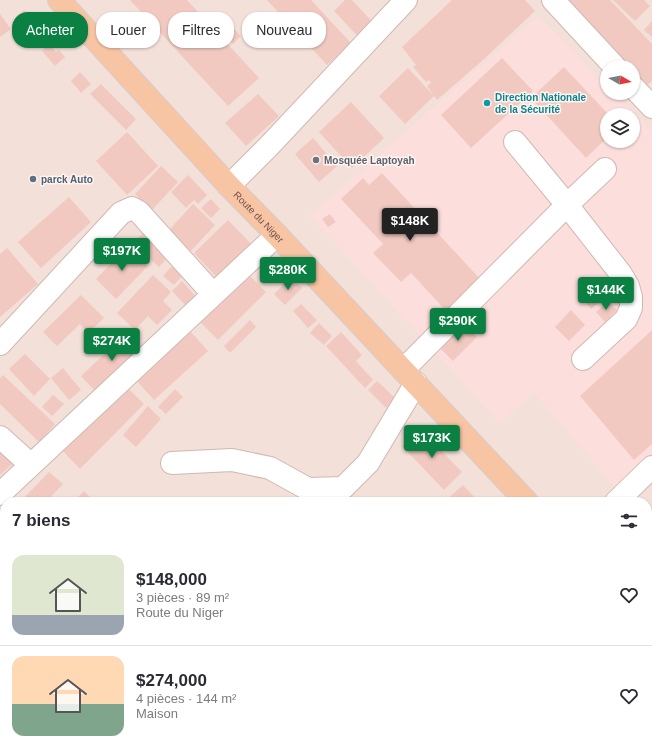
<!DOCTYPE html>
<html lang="fr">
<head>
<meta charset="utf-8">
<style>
	body { margin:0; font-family:Arial,sans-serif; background:#f2f2f3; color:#2b2b33; height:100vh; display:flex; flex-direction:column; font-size:15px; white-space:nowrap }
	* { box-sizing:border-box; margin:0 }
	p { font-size:13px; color:#7c7c81 }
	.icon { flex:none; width:22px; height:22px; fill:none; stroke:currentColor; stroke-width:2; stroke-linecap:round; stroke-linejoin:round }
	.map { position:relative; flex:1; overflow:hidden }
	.side { position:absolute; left:0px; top:497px; width:652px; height:256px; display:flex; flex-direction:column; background:#fff; border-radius:16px 16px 0 0; box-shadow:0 1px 3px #0004 }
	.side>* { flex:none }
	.guide { position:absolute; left:12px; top:12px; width:400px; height:36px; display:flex; gap:8px }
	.needle { width:26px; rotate:99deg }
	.buttons { position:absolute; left:600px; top:60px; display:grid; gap:8px }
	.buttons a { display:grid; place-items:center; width:40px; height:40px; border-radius:50%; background:#fff; box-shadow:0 1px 3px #0004; font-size:20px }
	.price { position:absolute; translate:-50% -34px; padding:0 9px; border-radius:4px; background:#0b8043; color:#fff; font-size:13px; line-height:26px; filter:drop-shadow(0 1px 2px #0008) }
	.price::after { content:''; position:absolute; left:50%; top:24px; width:12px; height:9px; margin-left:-6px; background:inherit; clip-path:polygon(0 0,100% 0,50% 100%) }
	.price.selected { background:#222; color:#fff }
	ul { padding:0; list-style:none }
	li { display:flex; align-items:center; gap:12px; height:100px; padding:0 12px }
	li+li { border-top:1px solid #e1e1e2 }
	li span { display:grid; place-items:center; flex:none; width:112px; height:80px; border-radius:12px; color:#555 }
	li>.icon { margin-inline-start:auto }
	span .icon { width:48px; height:48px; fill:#fffc; stroke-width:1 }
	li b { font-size:17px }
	h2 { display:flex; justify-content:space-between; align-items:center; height:48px; padding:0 12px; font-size:17px }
	.pill { padding:0 14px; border-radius:16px; background:#fff; box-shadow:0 1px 3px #0004; font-size:14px; line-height:36px }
	.pill.selected { background:#0b8043; color:#fff }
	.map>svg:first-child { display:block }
	.residential { fill:#f3e0d8; fill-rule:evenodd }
	.commercial { fill:#fcdfdd; fill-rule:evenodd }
	.building { fill:#f1c9c1 }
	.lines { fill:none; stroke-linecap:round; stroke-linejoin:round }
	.minor-casing { stroke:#d0b8b1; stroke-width:24 }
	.major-casing { stroke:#d6cbca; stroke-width:24 }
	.minor { stroke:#fff; stroke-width:22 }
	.major { stroke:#f8c5a4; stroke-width:22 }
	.culture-dot { fill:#0f9aa8; stroke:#fef5f0; stroke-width:1.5 }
	.worship-dot { fill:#6b7280; stroke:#fef5f0; stroke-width:1.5 }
	.service-dot { fill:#5c6f8a; stroke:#fef5f0; stroke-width:1.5 }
	.labels { text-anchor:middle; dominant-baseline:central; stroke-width:3; stroke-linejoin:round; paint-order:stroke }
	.culture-label { font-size:10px; font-weight:bold; fill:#0d838f; stroke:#fef5f0; text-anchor:start }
	.worship-label { font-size:10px; font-weight:bold; fill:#5b616d; stroke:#fef5f0; text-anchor:start }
	.service-label { font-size:10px; font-weight:bold; fill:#4e5e75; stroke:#fef5f0; text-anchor:start }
	.street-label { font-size:10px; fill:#76524d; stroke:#fef5f0 }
</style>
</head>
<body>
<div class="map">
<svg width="652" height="753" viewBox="0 0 652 753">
	<rect width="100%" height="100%" fill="#fcf0e9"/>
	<path class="residential" d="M0,0h652v753h-652zM607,67h26v26h-26zM607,115h26v26h-26zM5,502h642v246h-642z"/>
	<path class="commercial" d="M538,16l69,70v7h7l38,39v322l-36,35 -82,-97 -34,31 -190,-207zM607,115h26v26h-26z"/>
	<path class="building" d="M130,0h57l72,78 -31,28z
		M267,0h44l40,43 -24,22z
		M345,0h7l27,29 -15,14 -30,-32z
		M452,0h73l10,11 -52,49 -46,40 -10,-14 4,-3 -2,-3 -3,2 -13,-15 3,-2 -14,-18z
		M565,0h45l42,44v37l-5,4 -14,-15v-3h-3z
		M613,0h31l6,6 -15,15z
		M24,10l20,22 -7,6 -21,-21z
		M0,14l11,15 -11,8z
		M223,18l18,18 -8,8 -17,-17z
		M652,21v16l-8,-7z
		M49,44l7,8 3,-2 6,7 -10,9 -13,-15z
		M502,58l31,33 -62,57 -30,-33z
		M564,67l45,48h-2v23l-21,20 -55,-60z
		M408,68l26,28 -29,28 -26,-28z
		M80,72l11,12 -10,9 -10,-12z
		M101,84l35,35 -10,11 -36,-36z
		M258,94l21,22 -33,30 -21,-23z
		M351,102l33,36 -32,30 -33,-36z
		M127,132l31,34 -31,29 -31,-34z
		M313,138l24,28 -18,16 -24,-28z
		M161,166l17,16 -26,28 -17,-16z
		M382,173l99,107 -34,32 -36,-39 -10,9 -28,-29 10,-9 -42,-45 22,-21 6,7z
		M188,175l19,20 -9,9 -4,-4 -8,8 -15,-16z
		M69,197l22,25 -50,46 -23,-26z
		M211,199l9,10 -9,9 -10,-10z
		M193,204l22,21 -24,26 -22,-21z
		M330,214l6,8 -8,5 -6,-8z
		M228,220l28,29 -35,33 -27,-29z
		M144,232l25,24 -10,11 -26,-24z
		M128,246l20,20 -32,33 -20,-20z
		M7,248l31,36 -38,33v-63z
		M175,263l10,10 -11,12 -11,-9z
		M247,273l19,19 -48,48 -19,-19z
		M153,275l18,17 -8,9 9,9 -15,15 -9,-9 -13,14 -18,-17z
		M291,277l11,11 -17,17 -11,-11z
		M182,281l14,16 -10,9 -14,-15z
		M595,293l7,7 -11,9 -6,-7z
		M81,295l23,23 -16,15 -8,-9 -23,22 -14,-14z
		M608,301l9,9 -12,12 -9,-10z
		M301,304l16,16 -9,8 -15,-17z
		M571,310l14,15 -16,16 -14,-14z
		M250,320l6,7 -26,26 -6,-7z
		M462,322l15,15 -24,24 -15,-15z
		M319,323l13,13 -8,9 -14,-12z
		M652,330v114l-18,16 -54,-64z
		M190,331l18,20 -54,49 -18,-20z
		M128,332l16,17 -47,44 -16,-17z
		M341,332l21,23 -6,6 17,19 -8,8 -39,-42z
		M25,354l25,25 -16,17 -25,-27z
		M63,368l18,22 -12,10 -18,-22z
		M3,375l52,49 -16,18 -39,-38v-26z
		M377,381l18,17 -9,10 -18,-18z
		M126,386l18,18 -64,65 -18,-19z
		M175,389l8,8 -17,17 -8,-7z
		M53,395l11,9 -12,12 -10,-9z
		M148,406l13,13 -25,28 -13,-12z
		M420,429l42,43 -18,18 -42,-44z
		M0,439l18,20 -18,16z
		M49,472l14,12 -17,18h-26z
		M463,485l16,17h-35z
		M84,491l11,11h-22z
		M5,508v37l-3,2 -2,-2v-32z
		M652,521v31l-5,-6v-21z
		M0,564l5,5v17l-5,6z
		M647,679l5,6v68h-68l-5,-5h68z
		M309,748h6l4,5h-15z
		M390,748h14l4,5h-24z
		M460,748h28l-2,5h-21l-6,-2z
		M491,748h27l-4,5h-25l-1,-1z
		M528,748h39l-4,5h-39z"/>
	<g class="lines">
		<defs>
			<path id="minor" d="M553,0l62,67
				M633,87l19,20
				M515,142l52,63 54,69 7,12 3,11v11l-5,11 -43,40
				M229,186l40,-40 137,-146
				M0,344l121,-131 11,-5 7,4 74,82
				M403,370l164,-165 38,-36
				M0,437l31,28
				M172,463l60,-3 38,8 38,21 35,-1 25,-25 48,-80
				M0,494l277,-259
				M616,502l36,-35
				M362,753l5,-5"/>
			<g id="major">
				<path id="s1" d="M59,0l170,186 48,49 126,135 124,132"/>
				<path d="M647,627l5,5"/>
			</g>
		</defs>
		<use href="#minor" class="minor-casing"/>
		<use href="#major" class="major-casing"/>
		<use href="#minor" class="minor"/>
		<use href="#major" class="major"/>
	</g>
	<circle class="culture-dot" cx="487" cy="103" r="4"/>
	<circle class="worship-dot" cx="316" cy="160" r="4"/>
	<circle class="service-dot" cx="33" cy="179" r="4"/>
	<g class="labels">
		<g class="culture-label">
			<text x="495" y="97">Direction Nationale<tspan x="495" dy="12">de la Sécurité</tspan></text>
		</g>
		<g class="worship-label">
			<text x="324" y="160">Mosquée Laptoyah</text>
		</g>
		<g class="service-label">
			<text x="41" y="179">parck Auto</text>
		</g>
		<g class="street-label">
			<text stroke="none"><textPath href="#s1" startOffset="295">Route du Niger</textPath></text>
		</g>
	</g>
</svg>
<div class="buttons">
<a><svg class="needle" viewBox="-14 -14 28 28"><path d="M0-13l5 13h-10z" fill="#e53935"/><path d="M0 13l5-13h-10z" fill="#7c7c81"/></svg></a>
<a><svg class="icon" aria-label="layers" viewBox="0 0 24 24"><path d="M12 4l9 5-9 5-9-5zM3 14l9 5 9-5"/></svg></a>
</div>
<b class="price selected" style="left:410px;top:242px">$148K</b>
<b class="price" style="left:122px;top:272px">$197K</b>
<b class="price" style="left:288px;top:291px">$280K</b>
<b class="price" style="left:606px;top:311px">$144K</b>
<b class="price" style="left:458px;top:342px">$290K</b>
<b class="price" style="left:112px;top:362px">$274K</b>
<b class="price" style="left:432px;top:459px">$173K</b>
<div class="guide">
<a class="pill selected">Acheter</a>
<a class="pill">Louer</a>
<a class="pill">Filtres</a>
<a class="pill">Nouveau</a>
</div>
<section class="side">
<h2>7 biens<svg class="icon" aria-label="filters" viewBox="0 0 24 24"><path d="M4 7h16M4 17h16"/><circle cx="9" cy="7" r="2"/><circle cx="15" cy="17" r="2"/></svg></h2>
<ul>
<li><span style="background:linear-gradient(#dfe7d0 75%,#9aa5b1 0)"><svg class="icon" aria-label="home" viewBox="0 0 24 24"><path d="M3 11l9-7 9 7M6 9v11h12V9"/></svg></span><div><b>$148,000</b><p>3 pièces · 89 m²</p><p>Route du Niger</p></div><svg class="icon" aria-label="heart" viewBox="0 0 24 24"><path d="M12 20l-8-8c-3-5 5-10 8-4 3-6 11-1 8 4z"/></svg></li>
<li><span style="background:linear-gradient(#ffd9b3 60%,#7fa58c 0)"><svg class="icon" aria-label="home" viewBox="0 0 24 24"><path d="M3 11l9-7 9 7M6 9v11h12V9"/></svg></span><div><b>$274,000</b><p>4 pièces · 144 m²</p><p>Maison</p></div><svg class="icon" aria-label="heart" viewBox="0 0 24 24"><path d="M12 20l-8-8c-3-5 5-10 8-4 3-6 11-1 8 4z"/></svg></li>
</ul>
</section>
</div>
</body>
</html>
